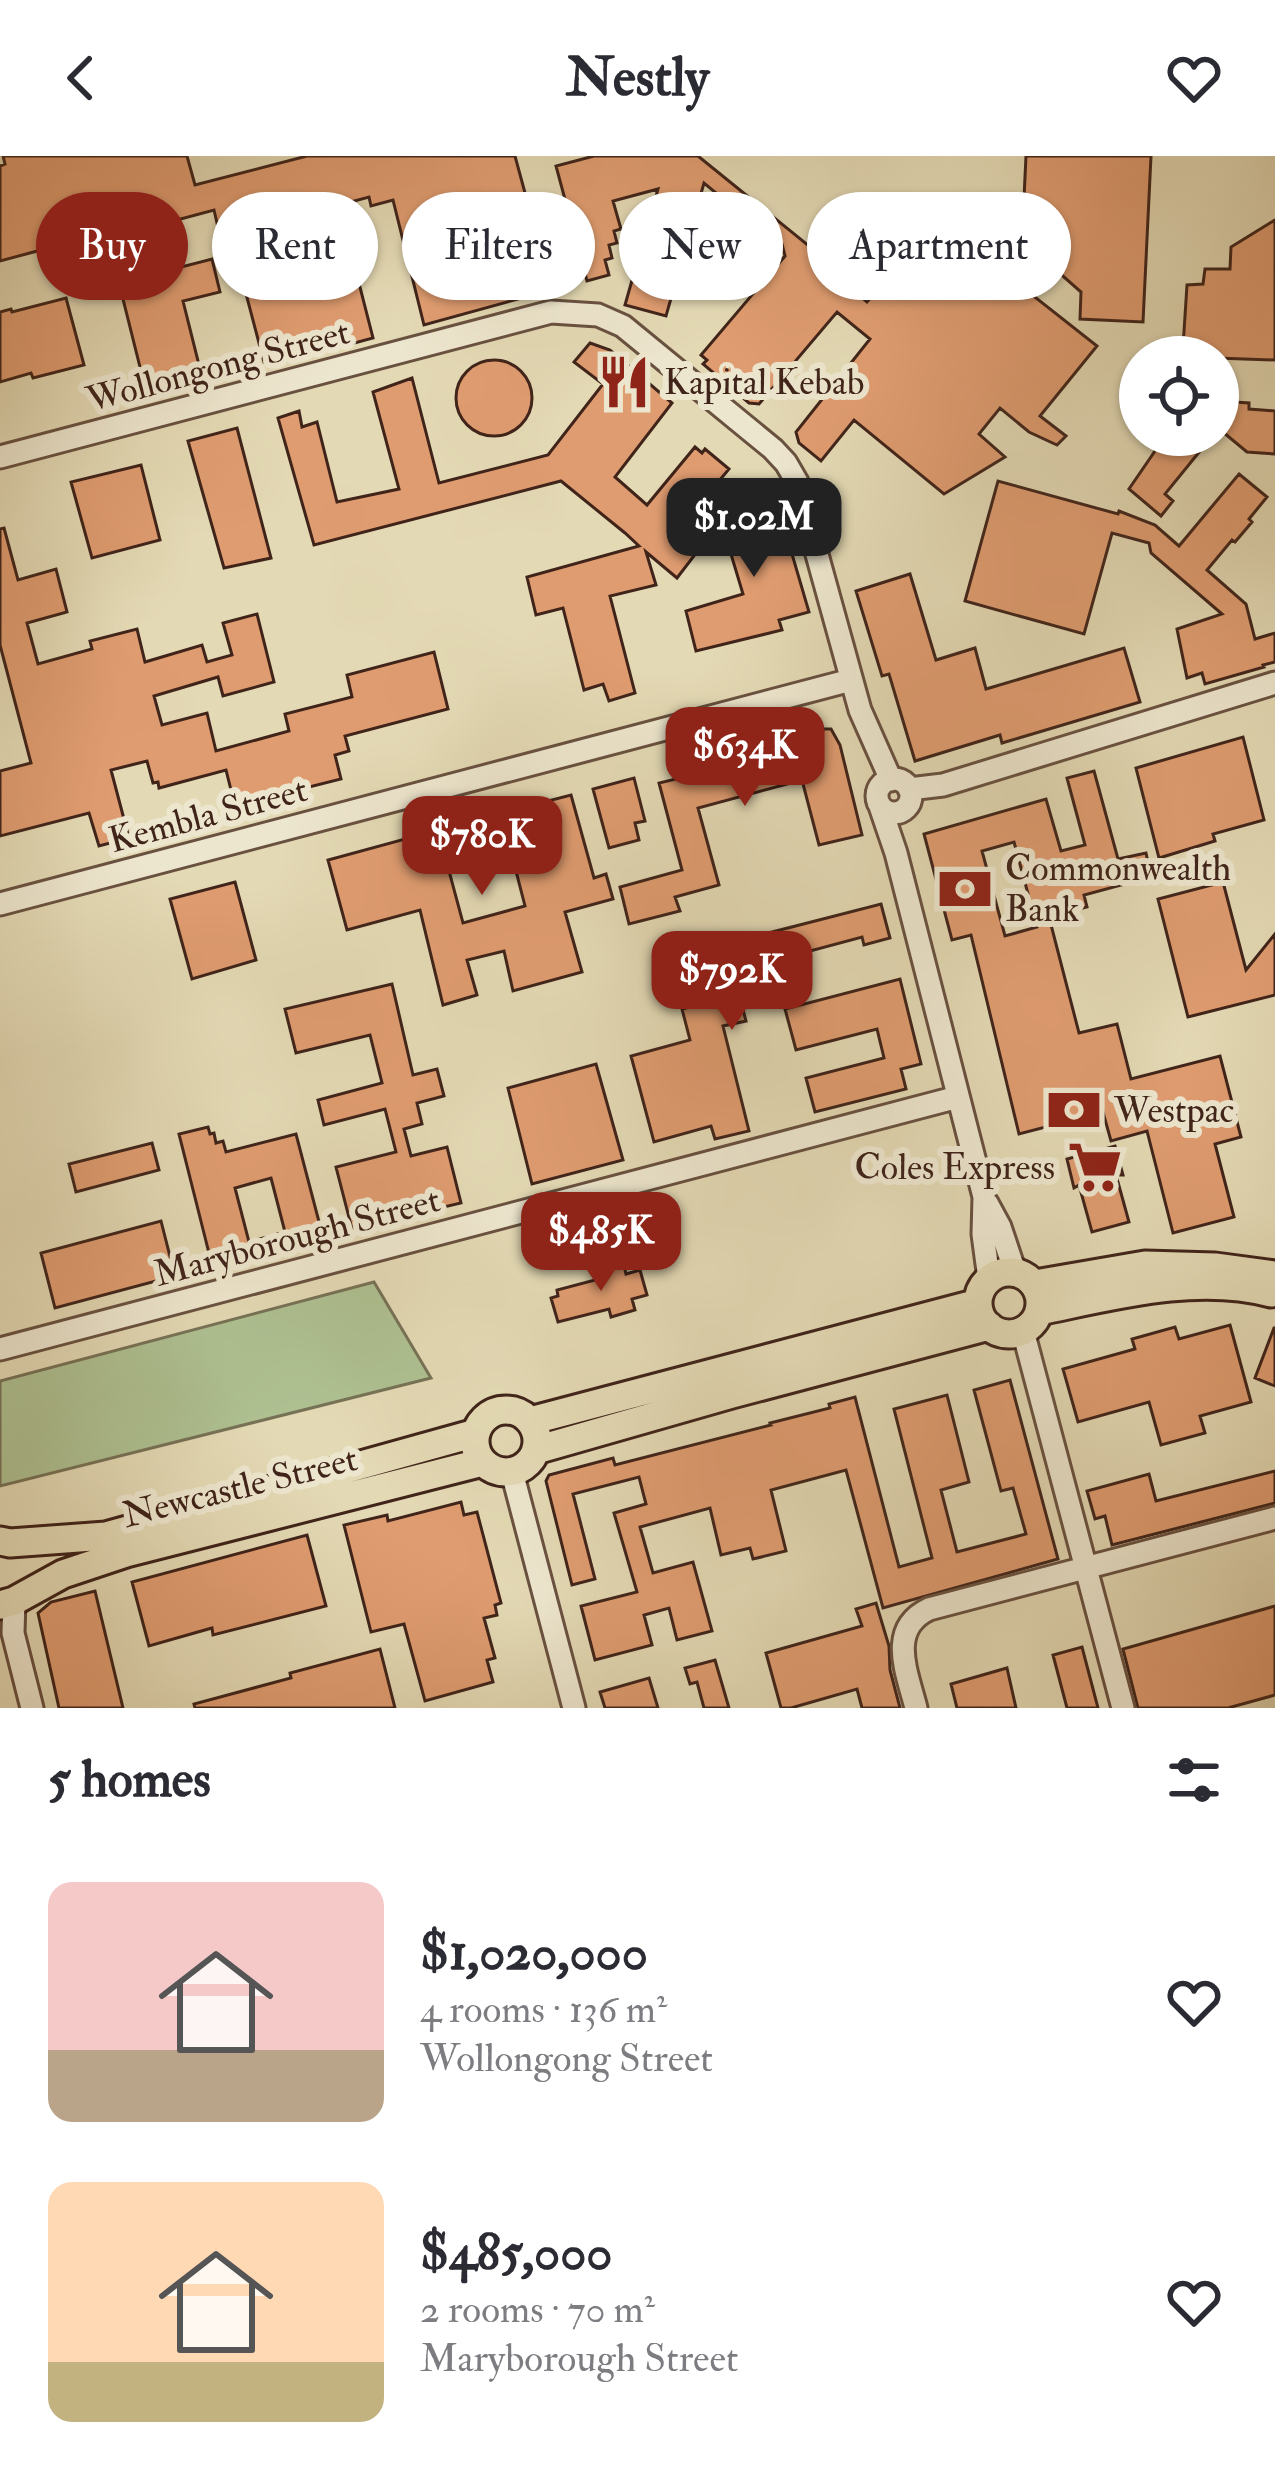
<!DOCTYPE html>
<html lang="en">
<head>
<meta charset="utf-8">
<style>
	body { margin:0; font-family:"IM FELL Double Pica",serif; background:#f2f2f3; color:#2b2b33; height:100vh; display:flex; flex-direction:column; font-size:45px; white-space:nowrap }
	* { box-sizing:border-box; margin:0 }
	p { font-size:39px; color:#7c7c81 }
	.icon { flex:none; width:66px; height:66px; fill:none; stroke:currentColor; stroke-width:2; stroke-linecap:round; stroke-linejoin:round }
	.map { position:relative; height:1552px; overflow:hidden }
	.sheet { display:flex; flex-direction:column; background:#fff; flex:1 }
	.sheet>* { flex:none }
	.hud { position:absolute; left:36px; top:36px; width:1203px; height:108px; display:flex; gap:24px }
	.buttons { position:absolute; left:1119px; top:180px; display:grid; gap:24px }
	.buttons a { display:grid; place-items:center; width:120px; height:120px; border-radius:50%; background:#fff; box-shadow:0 3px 9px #0004; font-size:60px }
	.price { position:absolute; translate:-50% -102px; padding:0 27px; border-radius:24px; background:#8f2418; color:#fff; font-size:39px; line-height:78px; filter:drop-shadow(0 3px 6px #0008) }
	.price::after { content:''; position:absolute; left:50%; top:72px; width:36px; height:27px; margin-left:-18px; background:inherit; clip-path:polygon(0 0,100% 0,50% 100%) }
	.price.active { background:#222; color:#fff }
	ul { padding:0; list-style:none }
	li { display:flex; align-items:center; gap:36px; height:300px; padding:0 48px }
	li span { display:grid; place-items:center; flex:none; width:336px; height:240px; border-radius:24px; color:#555 }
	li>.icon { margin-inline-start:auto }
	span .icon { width:144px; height:144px; fill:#fffc; stroke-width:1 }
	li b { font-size:51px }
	h2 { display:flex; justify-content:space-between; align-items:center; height:144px; padding:0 48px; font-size:51px }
	.tag { padding:0 42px; border-radius:54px; background:#fff; box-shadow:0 3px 9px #0004; font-size:42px; line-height:108px }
	.tag.active { background:#8f2418; color:#fff }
	header { display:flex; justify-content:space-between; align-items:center; height:156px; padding:0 48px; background:#fff; font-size:54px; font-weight:700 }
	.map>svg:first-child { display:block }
	.green { fill:#aec091; stroke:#777256; stroke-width:3 }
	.building { fill:#df9c70; stroke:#40241a; stroke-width:3; fill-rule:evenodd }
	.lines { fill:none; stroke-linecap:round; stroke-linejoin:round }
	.minor-casing { stroke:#695140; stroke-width:27 }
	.major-casing { stroke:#40241a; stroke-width:33 }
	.minor { stroke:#ede6ce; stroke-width:21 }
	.major { stroke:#e3d9b4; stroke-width:27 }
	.labels { text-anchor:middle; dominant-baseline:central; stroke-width:12; stroke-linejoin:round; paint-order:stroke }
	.street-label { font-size:36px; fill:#40241a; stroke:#ede6ce }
	.poi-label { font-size:36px; fill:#40241a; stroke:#ede6ce; text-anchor:start }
</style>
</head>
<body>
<header><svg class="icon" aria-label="back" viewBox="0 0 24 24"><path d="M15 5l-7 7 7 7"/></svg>Nestly<svg class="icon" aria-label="heart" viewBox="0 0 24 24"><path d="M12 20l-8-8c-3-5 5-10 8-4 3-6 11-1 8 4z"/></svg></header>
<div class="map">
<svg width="1275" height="1552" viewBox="0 0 1275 1552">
	<rect width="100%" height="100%" fill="#e3d9b4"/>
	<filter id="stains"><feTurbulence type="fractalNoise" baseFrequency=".00167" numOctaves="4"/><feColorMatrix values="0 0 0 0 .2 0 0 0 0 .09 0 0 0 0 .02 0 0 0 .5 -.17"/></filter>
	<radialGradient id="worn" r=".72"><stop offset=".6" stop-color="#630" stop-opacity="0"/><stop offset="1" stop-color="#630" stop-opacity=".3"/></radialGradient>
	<path class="green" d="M374,1126l57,96 -431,108v-105z"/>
	<path class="building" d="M3,0h184l8,29 112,-29h208l16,59 -22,6 20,75 -105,29 -31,-125 -22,6 -2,-9 -30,8 34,133 -103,28 -2,-5 -4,1 -34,-129 -10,3 -6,-26 -142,38 -1,-6 -71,19v-95l5,-2z
		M594,0h104l127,103 -4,4 46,39 69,-83 161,127 -57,70 26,20 -9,9 -28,-13 -29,-24 -21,26 26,23 -61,37 -90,-74 -33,41 -22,-18 -3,-11 74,-93 -33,-27 -78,92 -10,-1 -46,-39 4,-4 -6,-5 84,-99 -3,-12 -16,-13 -16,18 -37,-30 14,-17 -23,-19 -38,133 -41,-11 33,-116 -45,12 8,28 -7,2 3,12 -8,2 3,13 -7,2 4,15 -22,6 -31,-115z
		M1026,0h125l-8,166 -63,-3 1,-27 -59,-52z
		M1275,64v140l-87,-3 1,-10h-6l4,-62 16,-1 2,-15h25l1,-22z
		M212,103l8,33 -37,9 20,80 -56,14 -28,-112z
		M66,142l18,67 -51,13 -2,-5 -31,9v-70l11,-3 1,3z
		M590,187l20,7 62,53 -57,74 32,28 48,-58 7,6 3,-4 24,20 -51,61 20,16 -3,4 2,2 -20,26 -31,-26 10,33 -46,11 25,97 -26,8 -6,-17 -19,6 -21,-82 -27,7 -9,-38 112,-31 -14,-13 -64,-52 -247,64 -36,-127 21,-7 3,16 15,-5 20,80 62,-13 -26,-97 39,-14 27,105 109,-28 55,-71 -29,-22z
		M456 242a38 38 0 1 1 76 0a38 38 0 1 1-76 0Z
		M1218,245l31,2v6l26,2v43l-28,-2 -29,-24z
		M237,272l34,130 -47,10 -36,-127z
		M1166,279h23l11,9 -3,4 3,3 -35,43 8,7 -12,15 -32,-27z
		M141,309l19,75 -68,18 -21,-76z
		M1239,318l28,23 -18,22 3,3 -17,20 -3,-2 -25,30 39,34 9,35 20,-6v29l-12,3 1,2 -59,17 -3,-11 -15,5 -10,-49 45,-15 -71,-61 -2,-10 -37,-10 -28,101 -119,-33 33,-120 120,33 1,-3 36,14 24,21z
		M763,330l12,10 34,116 -30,8 3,10 -86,21 -10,-40 57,-17 -18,-60z
		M4,372l14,52 38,-11 11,43 -40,11 11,41 54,-15 -2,-8 47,-12 8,33 57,-17 5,17 25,-7 -9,-32 34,-9 17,68 -51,14 -5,-19 -64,19 8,29 45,-12 9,38 73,-20 -4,-17 67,-17 -5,-22 87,-23 14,57 -103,27 4,15 -14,4 6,24 -48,12 1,3 -58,16 -10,-40 -67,18 -1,-6 -5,1 -6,-22 -36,9 18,68 -30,8 -10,-33 -89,23v-65l31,-8 -31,-118v-116z
		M910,418l26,86 39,-12 11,41 138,-41 16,54 -138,41 -2,-8 -85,26 -26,-87 -7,2 -26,-85z
		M816,573h15l9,16 22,90 -43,10 -17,-65 -104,28 21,77 -44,12 5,14 -51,13 -9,-37 62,-17 -23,-87 50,-12 -4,-13z
		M1243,581l21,83 -51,14 2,7 -56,17 -23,-90z
		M1094,615l24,88 28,-6 5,24 -67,18 3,12 -38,10 30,116 38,-9 14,55 89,-23 21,81 -26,7 19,73 -61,16 -26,-102 -36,10 -8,-29 -84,22 -48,-199 -19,5 -28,-106 122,-35 15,52 24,-6 -18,-67zM1014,686l23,85 -32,9 -23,-85z
		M634,622l11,43 -10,2 4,17 -30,8 -16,-59z
		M571,639l23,83 12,-4 7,25 -48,13 17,60 -69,19 -9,-40 -37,9 10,35 -34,10 -23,-95 -73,20 -19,-70 110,-30 25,93 62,-17 -24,-93z
		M235,726l21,78 -64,19 -22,-80z
		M1223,726l23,88 29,-36v61l-87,22 -30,-118z
		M881,748l9,34 -26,7 -2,-8 -82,22 6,23h3l3,10 -50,14 4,15 -23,5 26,105 -34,8 -4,-13 -57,16 -23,-86 59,-16 -8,-31 76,-20 -13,-50z
		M900,823l21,85 -20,5 5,20 -91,23 -9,-34 78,-20 -7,-29 -81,21 -11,-41z
		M392,828l21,91 24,-6 7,27 -27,7 5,21 -18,5 7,27 36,-9 14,56 -109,26 -16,-62 60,-15 -11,-43 -61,16 -6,-25 64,-17 -12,-48 -74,18 -11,-44z
		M596,908l27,96 -91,24 -24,-96z
		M208,971l2,7 4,-1 2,10 7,-2 3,11 70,-18 27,103 -111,28 -33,-131zM271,1022l14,54 -36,10 -14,-54z
		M152,987l7,27 -83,22 -7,-28z
		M1115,990l8,29h-7l13,47 -37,10 -13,-47 -5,3 -7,-29z
		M161,1065l14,55 -120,32 -14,-55z
		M623,1105l3,13 14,-4 7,25 -15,4 3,11 -24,7 -2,-8 -51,13 -7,-24 7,-2 -1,-6 42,-11 -3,-11z
		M1230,1169l21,77 -51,14 5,17 -44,12 -12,-43 -71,20 -15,-53 72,-20 -3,-10 43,-12 4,12z
		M1274,1172h1v58l-20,-8z
		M1010,1224l48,179 -175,49 -37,-138 -75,20 15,61 -33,8 -3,-11 -29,7 -11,-47 -70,19 13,46 40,-11 19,69 -35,9 -8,-32 -25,7 8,30 -57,15 -14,-54 56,-14 -23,-79 32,-9 -7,-27 -66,17 22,85 -23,6 -26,-104 3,-6 64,-17 2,7 156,-40 -1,-2 60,-15 -1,-4 26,-7 44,170 33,-9 -38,-149 53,-14 22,87 -28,8 16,62 69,-18 -13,-46 -12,3 -27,-101z
		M1275,1315v32l-163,42 -7,-29 -10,3 -8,-28 62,-17 7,27z
		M461,1346l3,13 13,-3 24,91 -6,2 2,10 -13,3 11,40 -8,2 6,22 -68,19 -21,-77 -33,8 -27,-107 43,-10 1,6z
		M307,1379l19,71 -113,29 -1,-7 -63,18 -17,-64z
		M95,1435l28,117h-64l-21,-95 13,-11z
		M876,1447l13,43 1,24 10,38h-38l-5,-19 -66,19h-10l-15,-55 96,-27 -6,-17z
		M1275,1450v89l-47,13h-90l-15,-59z
		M1082,1491l16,61h-31l-14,-53z
		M380,1493l15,59h-200l-1,-4 97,-26 -1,-5z
		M715,1504l14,48h-25l-7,-26 -7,2 -5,-16z
		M1007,1512l9,40h-59l-6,-24z
		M649,1522l9,30h-53l-5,-16z"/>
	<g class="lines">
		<defs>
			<path id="minor" d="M0,301l551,-145 47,3 25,11 150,123 13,14 11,19 63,228 31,70
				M877 640a17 17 0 1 1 34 0a17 17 0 1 1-34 0Z
				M909,633l34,-4 332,-102
				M880,650l16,47 88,344 -1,37 6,45
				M0,748l851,-224
				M987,1047l13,24 15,45
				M1023,1175l100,377
				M0,1193l958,-252
				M512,1316l62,236
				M14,1445l-1,32 19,75
				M916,1552c-9,-36 -29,-79 13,-99l346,-91"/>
			<path id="major" d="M978 1147a31 31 0 1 1 62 0a31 31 0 1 1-62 0Z
				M1035,1128l110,-19 70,2 60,8
				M1039,1155c74,-15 157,-38 232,-18
				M475 1285a31 31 0 1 1 62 0a31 31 0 1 1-62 0Z
				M530,1265l448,-118
				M536,1294l196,-56 257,-68
				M0,1385l10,2 96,-7 370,-103
				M0,1449l14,-4 49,-27 63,-21 357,-91"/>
		</defs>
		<use href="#minor" class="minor-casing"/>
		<use href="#major" class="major-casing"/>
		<use href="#minor" class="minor"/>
		<use href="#major" class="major"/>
	</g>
	<defs>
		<symbol id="restaurant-bare" viewBox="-9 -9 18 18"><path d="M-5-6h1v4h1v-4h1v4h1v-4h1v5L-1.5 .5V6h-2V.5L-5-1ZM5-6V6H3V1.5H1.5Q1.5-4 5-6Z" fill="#8f2418" stroke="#ede6ce" stroke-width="2.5" paint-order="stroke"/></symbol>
		<symbol id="bank-bare" viewBox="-9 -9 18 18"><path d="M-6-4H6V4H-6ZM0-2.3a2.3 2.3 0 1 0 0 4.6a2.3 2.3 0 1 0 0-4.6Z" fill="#8f2418" stroke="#ede6ce" stroke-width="2.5" paint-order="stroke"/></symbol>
		<symbol id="supermarket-bare" viewBox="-9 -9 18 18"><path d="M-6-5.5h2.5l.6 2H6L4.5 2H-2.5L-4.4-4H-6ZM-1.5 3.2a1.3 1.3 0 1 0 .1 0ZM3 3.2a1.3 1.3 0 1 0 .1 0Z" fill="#8f2418" stroke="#ede6ce" stroke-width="2.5" paint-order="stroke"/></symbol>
	</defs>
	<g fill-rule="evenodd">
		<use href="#restaurant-bare" x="586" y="188" width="76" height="76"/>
		<use href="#bank-bare" x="927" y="695" width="76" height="76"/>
		<use href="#bank-bare" x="1036" y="916" width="76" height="76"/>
		<use href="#supermarket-bare" x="1057" y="973" width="76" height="76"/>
	</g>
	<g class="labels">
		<g class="street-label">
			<text transform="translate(218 210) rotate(-15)">Wollongong Street</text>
			<text transform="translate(208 659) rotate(-15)">Kembla Street</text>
			<text transform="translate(297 1081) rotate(-15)">Maryborough Street</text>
			<text transform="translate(240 1331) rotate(-14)">Newcastle Street</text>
		</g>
		<g class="poi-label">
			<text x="664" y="226">Kapital Kebab</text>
			<text x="1005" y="712">Commonwealth<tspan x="1005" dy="41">Bank</tspan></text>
			<text x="1114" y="954">Westpac</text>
			<text x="1055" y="1011" text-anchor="end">Coles Express</text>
		</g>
	</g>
	<rect width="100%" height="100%" filter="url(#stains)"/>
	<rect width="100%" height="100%" fill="url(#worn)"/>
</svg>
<div class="buttons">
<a><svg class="icon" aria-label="locate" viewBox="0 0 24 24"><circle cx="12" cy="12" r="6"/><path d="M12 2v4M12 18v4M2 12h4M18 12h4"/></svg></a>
</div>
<b class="price active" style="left:754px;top:424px">$1.02M</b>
<b class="price" style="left:745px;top:653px">$634K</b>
<b class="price" style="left:482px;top:742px">$780K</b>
<b class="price" style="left:732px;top:877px">$792K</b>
<b class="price" style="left:601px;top:1138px">$485K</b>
<div class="hud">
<a class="tag active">Buy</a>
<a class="tag">Rent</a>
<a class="tag">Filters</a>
<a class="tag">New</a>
<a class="tag">Apartment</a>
</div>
</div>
<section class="sheet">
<h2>5 homes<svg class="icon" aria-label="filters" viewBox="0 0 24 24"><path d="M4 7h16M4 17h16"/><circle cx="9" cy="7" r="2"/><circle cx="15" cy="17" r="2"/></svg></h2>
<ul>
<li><span style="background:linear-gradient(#f6c9c9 70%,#b9a48a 0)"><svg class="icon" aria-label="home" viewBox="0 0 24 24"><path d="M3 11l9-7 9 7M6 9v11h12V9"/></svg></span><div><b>$1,020,000</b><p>4 rooms · 136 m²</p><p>Wollongong Street</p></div><svg class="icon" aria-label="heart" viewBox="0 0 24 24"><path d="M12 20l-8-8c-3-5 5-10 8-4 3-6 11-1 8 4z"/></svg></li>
<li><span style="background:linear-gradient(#ffd9b3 75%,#c2b280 0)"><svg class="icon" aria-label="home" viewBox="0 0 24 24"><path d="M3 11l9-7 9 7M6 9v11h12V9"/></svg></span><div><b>$485,000</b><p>2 rooms · 70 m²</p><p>Maryborough Street</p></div><svg class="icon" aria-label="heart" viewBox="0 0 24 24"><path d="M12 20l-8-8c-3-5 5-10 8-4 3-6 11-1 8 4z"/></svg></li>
</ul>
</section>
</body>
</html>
